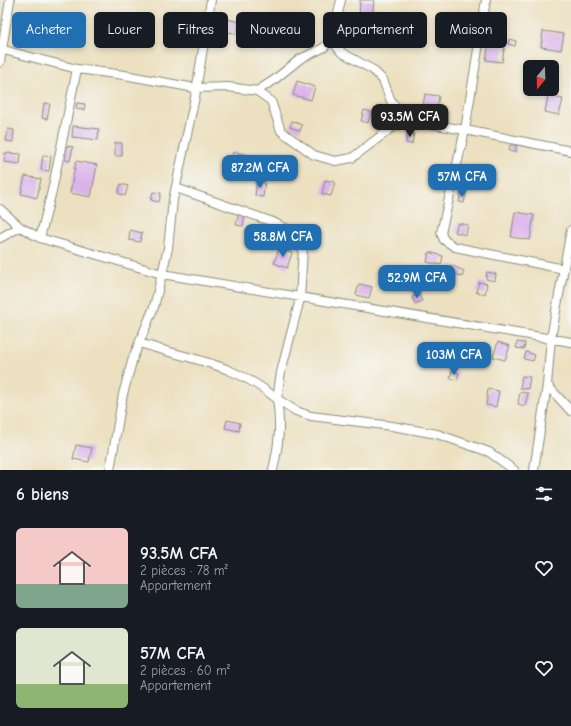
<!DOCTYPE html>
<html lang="fr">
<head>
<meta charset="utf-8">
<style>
	body { margin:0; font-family:"Comic Neue",sans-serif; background:#242831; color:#f1f3f6; height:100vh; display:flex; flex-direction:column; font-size:15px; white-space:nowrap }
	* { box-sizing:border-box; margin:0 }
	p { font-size:13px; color:#9ea1a6 }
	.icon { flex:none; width:22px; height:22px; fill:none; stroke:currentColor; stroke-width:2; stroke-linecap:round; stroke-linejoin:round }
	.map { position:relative; height:470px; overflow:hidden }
	.side { display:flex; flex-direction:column; background:#171b24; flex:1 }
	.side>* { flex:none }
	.top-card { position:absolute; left:12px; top:12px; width:547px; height:36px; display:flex; gap:8px }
	.needle { width:26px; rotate:199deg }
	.fabs { position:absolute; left:523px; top:60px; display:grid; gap:8px }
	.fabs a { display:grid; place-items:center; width:36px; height:36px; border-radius:6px; background:#171b24; box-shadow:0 2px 6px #0003; font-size:20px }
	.price { position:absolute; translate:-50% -34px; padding:0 9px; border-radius:8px; background:#1f6fb2; color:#fff; font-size:13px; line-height:26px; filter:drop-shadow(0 1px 2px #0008) }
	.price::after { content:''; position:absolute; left:50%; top:24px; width:12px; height:9px; margin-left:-6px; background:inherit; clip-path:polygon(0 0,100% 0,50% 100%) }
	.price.on { background:#222; color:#fff }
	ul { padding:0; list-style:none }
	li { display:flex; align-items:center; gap:12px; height:100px; padding:0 16px }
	li span { display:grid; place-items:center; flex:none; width:112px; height:80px; border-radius:6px; color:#555 }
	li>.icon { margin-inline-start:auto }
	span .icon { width:48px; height:48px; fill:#fffc; stroke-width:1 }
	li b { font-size:17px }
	h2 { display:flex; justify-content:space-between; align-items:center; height:48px; padding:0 16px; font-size:17px }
	.tag { padding:0 14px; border-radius:6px; background:#171b24; box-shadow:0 2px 6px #0003; font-size:14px; line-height:36px }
	.tag.on { background:#1f6fb2; color:#fff }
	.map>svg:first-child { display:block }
	.building { fill:#dcb2eb }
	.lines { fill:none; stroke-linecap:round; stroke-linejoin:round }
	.minor-casing { stroke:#868e7a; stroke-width:10 }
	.minor { stroke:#fff; stroke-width:8 }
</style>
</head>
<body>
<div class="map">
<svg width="571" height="470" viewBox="0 0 571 470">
	<rect width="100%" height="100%" fill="#f6f6f2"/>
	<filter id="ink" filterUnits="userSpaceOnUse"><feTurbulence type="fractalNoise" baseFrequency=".025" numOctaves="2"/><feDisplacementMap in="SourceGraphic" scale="8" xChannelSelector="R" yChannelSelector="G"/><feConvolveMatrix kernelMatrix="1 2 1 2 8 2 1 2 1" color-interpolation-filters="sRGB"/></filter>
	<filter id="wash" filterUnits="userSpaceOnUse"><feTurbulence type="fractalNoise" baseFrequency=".012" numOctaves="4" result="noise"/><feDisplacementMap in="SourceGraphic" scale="16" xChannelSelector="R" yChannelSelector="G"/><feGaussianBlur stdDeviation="0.9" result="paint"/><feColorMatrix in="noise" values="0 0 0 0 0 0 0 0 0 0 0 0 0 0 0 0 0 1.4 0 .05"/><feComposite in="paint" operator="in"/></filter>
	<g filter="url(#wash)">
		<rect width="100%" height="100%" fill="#ece0c0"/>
		<g id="blocks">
			<path class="building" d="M360,0h14l-2,18 -13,-1z
				M223,18l17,4 -3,12 -17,-4z
				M370,21l14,4 -5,13 -13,-5z
				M543,31l21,3 -3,16 -20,-3z
				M509,39l7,2 -1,5 -7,-2z
				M489,42l16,2 -3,18 -16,-2z
				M297,81l18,6 -4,13 -18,-5z
				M425,94l14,2 -3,17 -14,-2z
				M548,96l15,3 -4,16 -14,-3z
				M44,103l6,1 -3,15 -5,-1z
				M77,103l8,1 -1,6 -8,-1z
				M364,110l7,2 -3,11 -7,-2z
				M292,121l10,4 -2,6 -10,-4z
				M73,126l26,3 -1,11 -26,-3z
				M8,129l6,1 -1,12 -7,-1z
				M408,131l6,2 -2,11 -6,-1z
				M115,143h7v13h-7z
				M510,145h6v7l-7,-1z
				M67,146l6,1 -3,14 -5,-1z
				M233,152l25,5 -2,9 -25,-5z
				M5,153l16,1 -1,10 -16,-2z
				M43,155l8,1 -2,15 -8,-1z
				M265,157l12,3 -5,18 -12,-3z
				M76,161l21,4 -6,32 -21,-4z
				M25,176l16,3 -4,19 -16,-4z
				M257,180l8,2 -2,15 -8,-1z
				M325,180l10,2 -4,14 -9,-2z
				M121,184l7,2 -3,10 -7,-3z
				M153,192l8,1 -2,9 -8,-2z
				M461,192l5,1 -2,10 -5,-1z
				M239,212l6,2 -2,12 -7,-1z
				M515,212l19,3 -4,25 -19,-3z
				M458,223l10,2 -2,10 -11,-3z
				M130,230l12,3 -2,9 -11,-2z
				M279,249l13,4 -5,15 -13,-5z
				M429,252l14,4 -2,9 -14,-3z
				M451,265l13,6 -2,6 -14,-6z
				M487,272l9,2 -1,7 -9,-2z
				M479,282l8,2 -2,10 -9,-2z
				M359,284l13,3 -3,11 -13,-3z
				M419,294l3,7 -7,3 -3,-7z
				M498,342l12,4 -5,14 -12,-3z
				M517,342l8,1 -1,6 -8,-1z
				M526,352l9,3 -2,6 -9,-2z
				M452,371l7,2 -2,7 -7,-2z
				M522,376l8,1 -2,12 -8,-1z
				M488,389l11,2 -3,16 -10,-2z
				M520,392l8,1 -3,13 -7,-2z
				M227,420l13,3 -1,8 -14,-3z
				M76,445l16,3 -3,14 -16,-3z"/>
		</g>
	</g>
	<g filter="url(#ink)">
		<use href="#blocks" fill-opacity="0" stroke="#868e7a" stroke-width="1"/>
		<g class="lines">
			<defs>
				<path id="minor" d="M486,0l-21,130 106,21
					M332,40l9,12 32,18 10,10 8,21 17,19 57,10 -24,103 3,7 11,7 109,22
					M0,49l77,20 47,6 71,13 33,-1 29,4 14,10 10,30 33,24 21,6 17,-3 38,-29 18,-9
					M0,62l10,-62
					M257,91l17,-11 26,-21 23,-11 9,-8 9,-40
					M176,188l97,34 18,9 12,17 -3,51 -19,73 -4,27 19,12 15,5 81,10 45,8 52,18 25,18
					M0,209l20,18 20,11 122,36 409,68
					M0,238l20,-11
					M40,238l12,-47 25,-122
					M140,343c53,18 92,19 137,56 4,26 2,45 -4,71
					M547,385l24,26
					M110,470l13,-76 10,-36 21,-51 8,-33 6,-26 5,-48 22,-103 16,-97
					M534,470l13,-85 4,-47 20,-108"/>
			</defs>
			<use href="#minor" class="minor-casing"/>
			<use href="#minor" class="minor"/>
		</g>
	</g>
</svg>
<div class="fabs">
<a><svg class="needle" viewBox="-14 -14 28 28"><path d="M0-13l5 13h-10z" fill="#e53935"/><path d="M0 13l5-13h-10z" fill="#9ea1a6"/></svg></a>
</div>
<b class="price on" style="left:410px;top:138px">93.5M CFA</b>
<b class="price" style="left:260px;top:189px">87.2M CFA</b>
<b class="price" style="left:462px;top:198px">57M CFA</b>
<b class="price" style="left:283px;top:258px">58.8M CFA</b>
<b class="price" style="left:417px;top:299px">52.9M CFA</b>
<b class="price" style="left:454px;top:376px">103M CFA</b>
<div class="top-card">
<a class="tag on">Acheter</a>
<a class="tag">Louer</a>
<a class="tag">Filtres</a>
<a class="tag">Nouveau</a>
<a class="tag">Appartement</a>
<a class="tag">Maison</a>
</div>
</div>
<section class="side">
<h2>6 biens<svg class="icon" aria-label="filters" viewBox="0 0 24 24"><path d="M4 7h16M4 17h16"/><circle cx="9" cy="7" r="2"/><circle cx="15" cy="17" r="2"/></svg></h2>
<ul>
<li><span style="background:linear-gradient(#f6c9c9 70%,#7fa58c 0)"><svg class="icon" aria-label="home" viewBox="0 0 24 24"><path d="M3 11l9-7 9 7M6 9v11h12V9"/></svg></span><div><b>93.5M CFA</b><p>2 pièces · 78 m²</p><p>Appartement</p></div><svg class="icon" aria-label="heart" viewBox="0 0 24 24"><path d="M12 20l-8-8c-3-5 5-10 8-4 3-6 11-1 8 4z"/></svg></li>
<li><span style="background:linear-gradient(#dfe7d0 70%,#8fb573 0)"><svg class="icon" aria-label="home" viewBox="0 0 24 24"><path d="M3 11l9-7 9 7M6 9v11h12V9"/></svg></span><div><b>57M CFA</b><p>2 pièces · 60 m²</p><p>Appartement</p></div><svg class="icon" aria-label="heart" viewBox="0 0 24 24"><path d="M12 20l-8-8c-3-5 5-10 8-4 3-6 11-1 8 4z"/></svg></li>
</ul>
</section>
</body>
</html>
